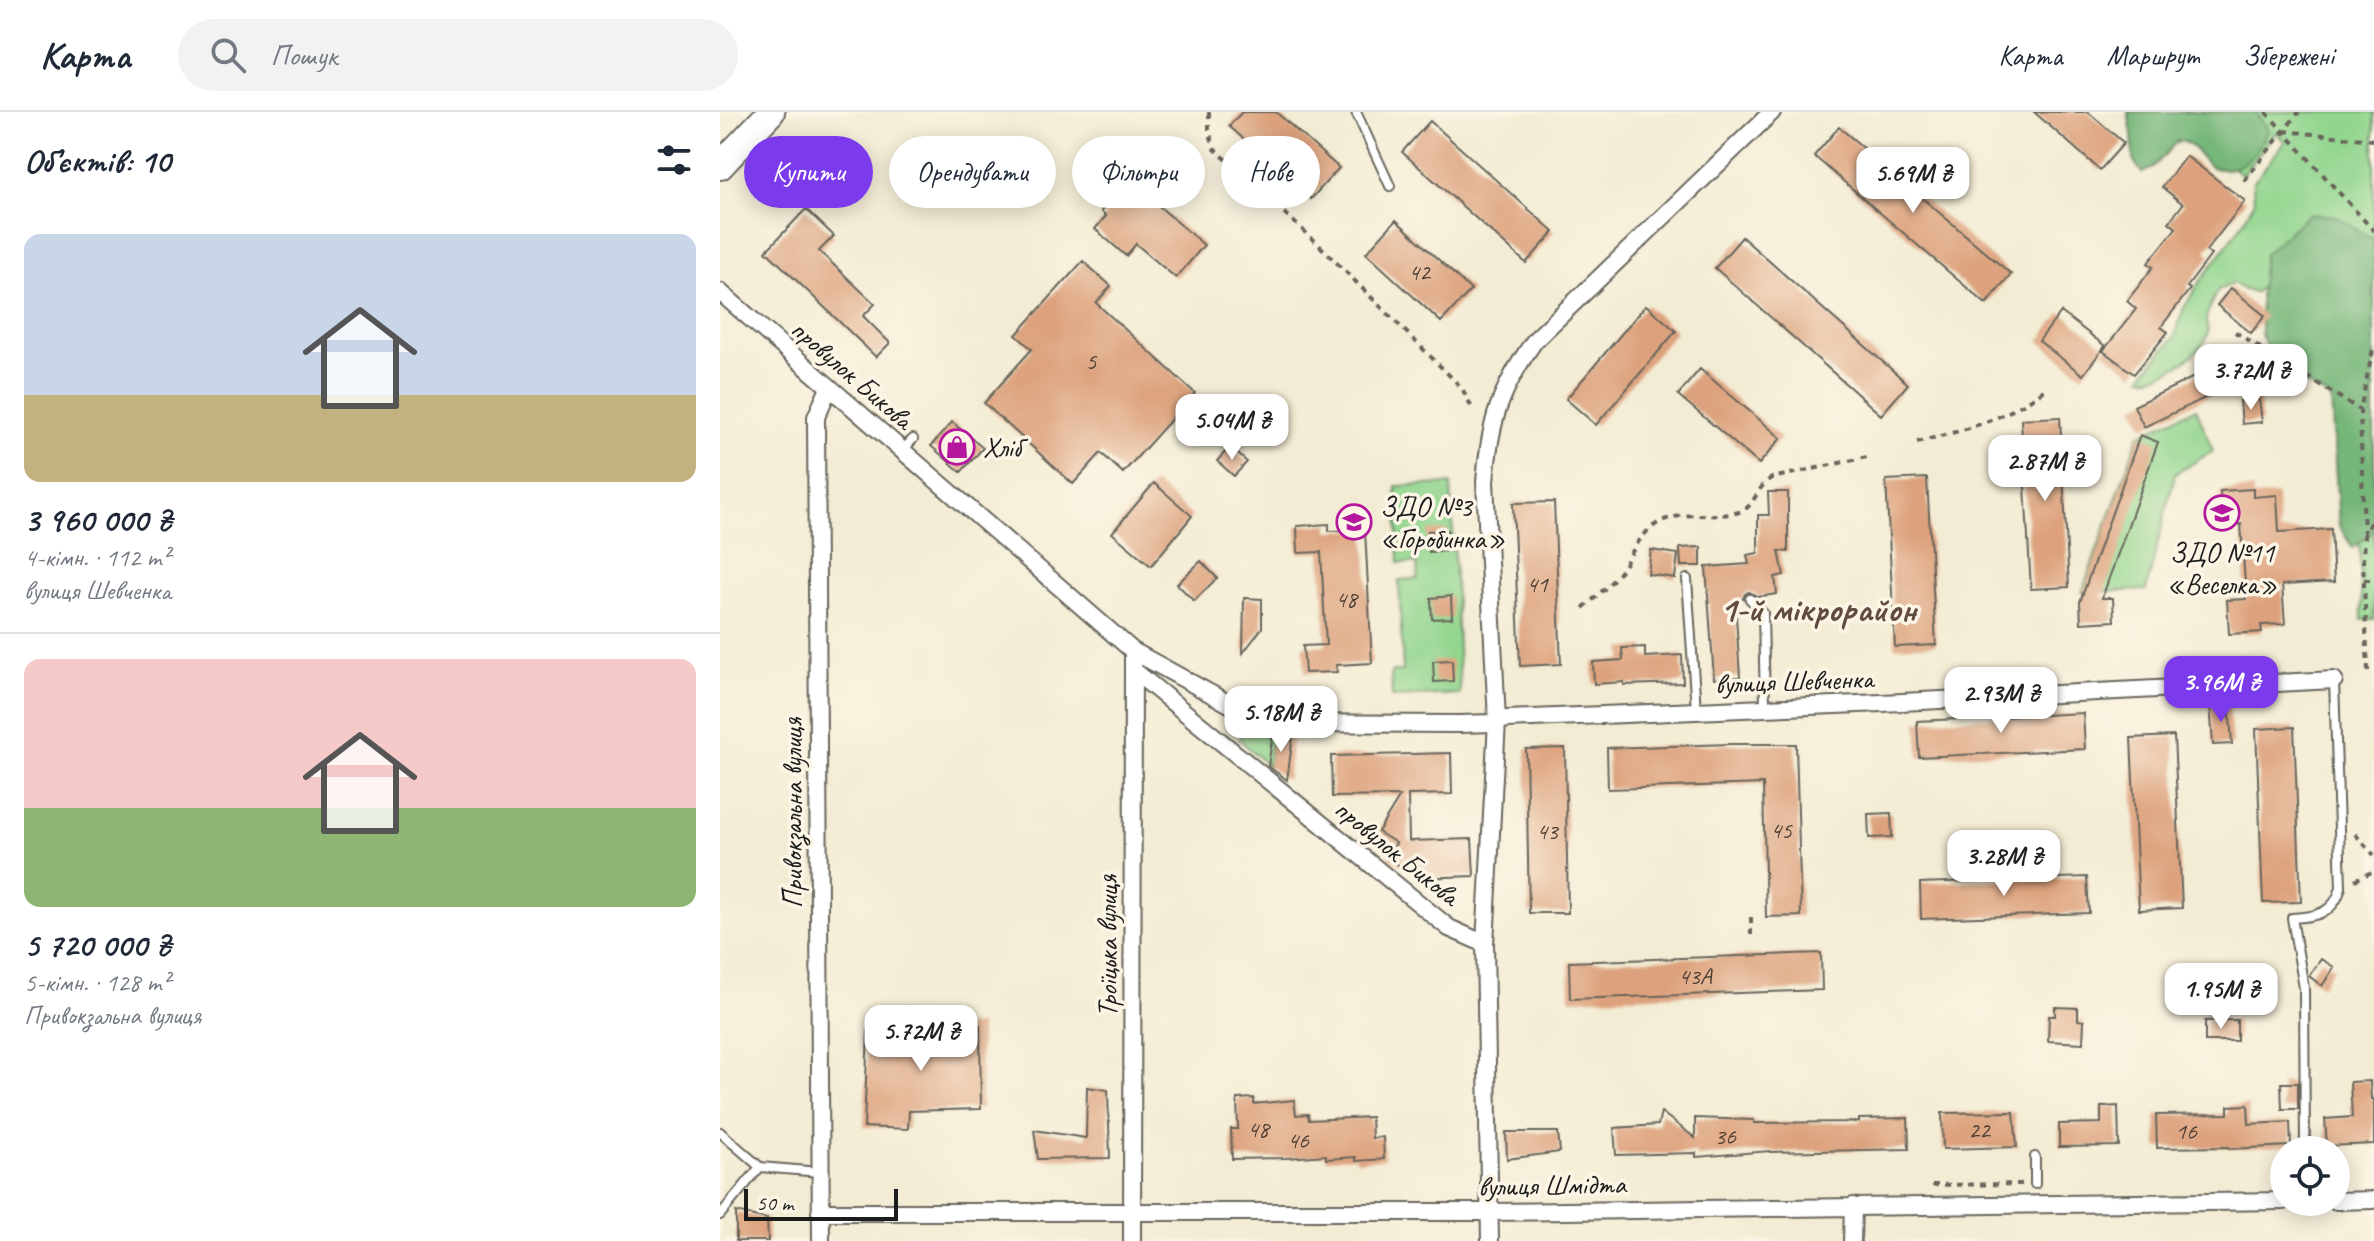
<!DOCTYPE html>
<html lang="uk">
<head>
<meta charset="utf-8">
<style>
	body { margin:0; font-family:Caveat,sans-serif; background:#f2f2f3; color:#1f2937; height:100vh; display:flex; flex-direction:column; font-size:30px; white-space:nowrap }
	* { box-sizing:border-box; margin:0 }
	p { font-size:26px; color:#747a83 }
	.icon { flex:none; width:44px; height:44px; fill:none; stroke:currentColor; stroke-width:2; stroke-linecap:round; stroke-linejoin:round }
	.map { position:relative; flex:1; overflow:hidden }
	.sheet { display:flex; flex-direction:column; background:#fff; width:720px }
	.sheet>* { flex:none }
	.guide { position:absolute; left:24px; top:24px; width:760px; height:72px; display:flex; gap:16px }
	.controls { position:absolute; left:1550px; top:1024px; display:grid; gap:16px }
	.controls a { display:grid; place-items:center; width:80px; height:80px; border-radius:50%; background:#fff; box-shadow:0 4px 20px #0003; font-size:40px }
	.scale { position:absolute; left:24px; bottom:20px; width:154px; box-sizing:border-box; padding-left:8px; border:4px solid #1c1c1c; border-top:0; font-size:22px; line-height:28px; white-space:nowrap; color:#1c1c1c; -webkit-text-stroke:6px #fcf5e5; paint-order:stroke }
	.price { position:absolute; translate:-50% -68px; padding:0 18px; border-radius:16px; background:#fff; color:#222; font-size:26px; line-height:52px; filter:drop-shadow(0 2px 4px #0008) }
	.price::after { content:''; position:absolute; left:50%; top:48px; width:24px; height:18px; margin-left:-12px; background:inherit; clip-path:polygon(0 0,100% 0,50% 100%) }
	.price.selected { background:#7c3aed; color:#fff }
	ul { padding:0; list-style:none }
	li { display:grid; align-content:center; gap:16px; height:424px; padding:0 24px }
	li+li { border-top:2px solid #e0e1e3 }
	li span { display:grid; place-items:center; height:248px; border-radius:16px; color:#555 }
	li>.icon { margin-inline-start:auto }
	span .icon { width:144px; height:144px; fill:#fffc; stroke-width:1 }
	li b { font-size:34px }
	h2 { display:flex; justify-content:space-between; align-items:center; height:96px; padding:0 24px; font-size:34px }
	.pill { padding:0 28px; border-radius:36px; background:#fff; box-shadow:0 4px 20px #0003; font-size:28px; line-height:72px }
	.pill.selected { background:#7c3aed; color:#fff }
	header { display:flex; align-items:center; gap:48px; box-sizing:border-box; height:112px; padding:0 40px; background:#fff; border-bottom:2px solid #e0e1e3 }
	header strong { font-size:38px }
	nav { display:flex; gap:44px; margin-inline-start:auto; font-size:28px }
	.search { width:560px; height:72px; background:#f2f2f3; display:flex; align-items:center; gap:20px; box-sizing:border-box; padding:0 28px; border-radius:44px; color:#747a83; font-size:30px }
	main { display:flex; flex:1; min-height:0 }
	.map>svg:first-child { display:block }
	.green { fill:#91d58e; stroke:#567855; stroke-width:2 }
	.forest { fill:#74b679; stroke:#48694a; stroke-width:2 }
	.building { fill:#dda27d }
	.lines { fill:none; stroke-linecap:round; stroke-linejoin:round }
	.lane-casing { stroke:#67655c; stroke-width:12 }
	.street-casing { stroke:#67655c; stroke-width:20 }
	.primary-casing { stroke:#67655c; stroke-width:30 }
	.path { stroke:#67655c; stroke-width:4; stroke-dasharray:6 6; stroke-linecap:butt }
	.lane { stroke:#fff; stroke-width:8 }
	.street { stroke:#fff; stroke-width:16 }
	.primary { stroke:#fff; stroke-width:26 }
	.labels { text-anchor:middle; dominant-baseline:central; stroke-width:7; stroke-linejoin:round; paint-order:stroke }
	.number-label { font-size:24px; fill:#4c3e34 }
	.street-label { font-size:28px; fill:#1c1c1c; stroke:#fcf5e5 }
	.poi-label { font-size:28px; fill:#1c1c1c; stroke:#fcf5e5; text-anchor:start }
	.district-label { font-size:36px; font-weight:bold; fill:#604b3e; stroke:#fcf5e5 }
</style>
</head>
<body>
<header>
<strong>Карта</strong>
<div class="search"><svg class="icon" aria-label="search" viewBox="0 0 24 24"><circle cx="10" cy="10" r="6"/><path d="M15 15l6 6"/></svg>Пошук</div>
<nav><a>Карта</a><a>Маршрут</a><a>Збережені</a></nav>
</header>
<main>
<section class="sheet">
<h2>Об’єктів: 10<svg class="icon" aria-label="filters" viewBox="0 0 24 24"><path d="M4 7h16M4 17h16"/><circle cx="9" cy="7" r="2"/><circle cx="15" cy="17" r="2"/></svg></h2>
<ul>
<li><span style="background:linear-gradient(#c9d6e8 65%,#c2b280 0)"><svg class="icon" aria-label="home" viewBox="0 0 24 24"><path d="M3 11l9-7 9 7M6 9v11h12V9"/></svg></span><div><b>3 960 000 ₴</b><p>4-кімн. · 112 m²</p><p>вулиця Шевченка</p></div></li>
<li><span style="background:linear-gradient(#f6c9c9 60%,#8fb573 0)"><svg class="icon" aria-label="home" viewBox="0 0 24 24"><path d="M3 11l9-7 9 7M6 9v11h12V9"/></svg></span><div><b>5 720 000 ₴</b><p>5-кімн. · 128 m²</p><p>Привокзальна вулиця</p></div></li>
</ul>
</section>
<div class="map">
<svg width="1654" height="1129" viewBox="0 0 1654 1129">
	<rect width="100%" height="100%" fill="#fcf5e5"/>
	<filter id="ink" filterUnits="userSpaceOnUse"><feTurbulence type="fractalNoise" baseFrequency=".0125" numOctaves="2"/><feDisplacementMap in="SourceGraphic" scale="16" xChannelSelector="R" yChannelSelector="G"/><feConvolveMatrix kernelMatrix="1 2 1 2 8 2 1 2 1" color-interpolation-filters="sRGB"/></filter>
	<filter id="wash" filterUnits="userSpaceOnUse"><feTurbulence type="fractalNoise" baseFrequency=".006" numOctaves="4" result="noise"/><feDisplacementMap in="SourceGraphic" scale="32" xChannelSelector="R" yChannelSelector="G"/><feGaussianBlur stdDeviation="1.8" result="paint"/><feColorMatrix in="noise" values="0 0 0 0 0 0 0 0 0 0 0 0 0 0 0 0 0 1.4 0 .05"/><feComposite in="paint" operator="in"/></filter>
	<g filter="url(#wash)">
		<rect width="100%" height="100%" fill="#f3ecd4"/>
		<path class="green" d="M1421,0h233v507l-12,1 -7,-209 -80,-136 -21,18 -12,-4 -8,-6 -16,7c-5,9 -11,20 -12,30 0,5 3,9 2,13 -4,21 -48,48 -67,44l34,-41 8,-26 14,-24 43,-59 14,-24 -1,-21 32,-40 -9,-10 -34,43 -53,-45 -12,13z
			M1476,296l17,43 -38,23 -29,116 -64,2 57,-157z
			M731,372l9,210 -68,3 -1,-25 12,-1 -4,-91 19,-1 -1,-16h-18l-3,-77z
			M526,614l26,11 -4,29 -29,-27z"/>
		<path class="forest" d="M1408,0h127l14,18c-12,19 -21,39 -45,39 -4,0 -8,0 -12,-2 -16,-10 -12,-21 -34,-27l-25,28 -11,5 -9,-13 -1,-26z
			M1589,102l27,2 38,24v291l-21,17 -14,-22 -8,-127 -55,-33 -15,-31 -1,-42 4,-39z"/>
		<g id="blocks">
			<path class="building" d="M522,0h34l63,56 -28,31 -82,-73z
				M1314,0h54l36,31 -24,27z
				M710,9l124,111 -28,31 -124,-111z
				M1119,15l172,147 -25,30 -172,-148z
				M1466,44l59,45 -39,50 5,4 -24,32 3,2 -29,38 7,5 -34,42 -31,-23 33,-42 -9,-8 26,-34 -5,-4 28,-35 -7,-6 14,-18 -21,-17z
				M418,56l25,21 -10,12 51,44 -28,33 -40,-34 -10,12 -31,-27 11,-13 -5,-5z
				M86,97l28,27 -15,15 56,53 -12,12 27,27 -14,14 -110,-106z
				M676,108l75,70 -30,32 -75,-69z
				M1022,125l166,147 -27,31 -166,-147z
				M363,149l28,25 -15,17 99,90 -72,80 -22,-20 -28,31 -89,-81 48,-54 -16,-14z
				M1511,176l34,28 -14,17 -34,-28z
				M926,193l30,26 -80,94 -30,-26z
				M1341,200l44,34 -22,29 -44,-34z
				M1534,236l10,22 -120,57 -10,-21z
				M980,257l81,69 -22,26 -81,-69z
				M1539,287l3,23 -20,2 -2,-23z
				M1340,305l9,170 -38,2 -10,-170z
				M232,310l31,26 -22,24 -30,-26z
				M1420,323l18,7 -56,156h11l1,23 -33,2 -1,-21z
				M510,335l17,15 -13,14 -17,-15z
				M1207,366l9,167 -41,2 -9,-167z
				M434,371l38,33 -41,50 -39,-33z
				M1533,377v8l24,-2 2,37 52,-3 3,53 -52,3 3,39 -24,1 1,7 -33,2 -2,-34 19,-1 -5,-75 -19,1 -2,-34z
				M1048,380h20v60l-9,-1 5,24 -9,2 2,17 -19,3 -9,-5 -4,2 -2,5 -8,1 5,77 -26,2 -8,-112 43,-3 -2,-9 11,-2v-38h11z
				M834,390l7,162 -41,2 -7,-163z
				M609,412v7l36,-1 7,133 -36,2 1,7 -32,1 -2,-27 23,-1 -5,-93 -23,1 -1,-27z
				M728,418l1,21 -20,1 -1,-21z
				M981,435v19h-20l-1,-18z
				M931,438l27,4 -3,24 -27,-4z
				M481,449l16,17 -23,23 -17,-17z
				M731,484l1,22 -20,1 -1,-21z
				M524,486l18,1v29l-19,25z
				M925,535v10l37,-2 1,28 -59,2v-3l-30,2 -1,-22 30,-2 -1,-12z
				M732,548l1,21 -19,1 -1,-21z
				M1509,590l3,42 -19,1 -3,-42z
				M1363,601l2,36 -166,8 -2,-36z
				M1574,615l7,175 -38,1 -7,-174z
				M553,622l20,2 -6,44 -19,-14z
				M1454,624l8,172 -43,2 -8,-172z
				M1011,632h65l5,172 -35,1 -3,-133 -155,5 -1,-41z
				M845,636l3,165h-39l-3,-164z
				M731,641l1,41 -44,1 1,46 63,-2 2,37 -54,2 -33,-20 9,-15 -18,-11 22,-36 -68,1 -1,-41z
				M1171,701l1,24 -23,1 -1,-24z
				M1367,765l2,36 -168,6 -1,-36z
				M1101,841l1,37 -252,9 -1,-37z
				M1601,847l13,8 -12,19 -13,-10z
				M1335,895l23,1v12l6,1 -1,22 -35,-2 1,-25h6z
				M1517,908v21h-32v-20z
				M260,913l1,84 -72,2 -1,18 -44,-2 4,-96z
				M1650,969l1,18h3v45l-47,2 -2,-27 27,-2 -2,-35z
				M1561,971h17v26h-16z
				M367,975l21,3 2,68 -72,1 -4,-29 52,8z
				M534,986v6l40,-4 2,15 12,-1 1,6 62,-3 1,21 11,-1 1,22 -28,2v-4l-30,2v-4l-39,3 -55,1 -1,-30h7l-1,-30z
				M1528,993l1,19 41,-2 1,24 -62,3v-2l-72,1 -1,-33 72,-1v-8z
				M1398,994l1,40 -60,1v-23l42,-1v-16z
				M941,1000l34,26v-20l59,2v3l105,-1v-3l49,-1 1,31 -139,3v-1l-74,6v-4l-80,2 -2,-27 44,-3z
				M1294,1000l3,35 -74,2 -1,-36z
				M786,1020h52l2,20 -53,7z
				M16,1100l31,7 1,22h-32z"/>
		</g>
	</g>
	<g filter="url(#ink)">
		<use href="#blocks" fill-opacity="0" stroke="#67655c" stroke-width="2"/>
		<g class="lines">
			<defs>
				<path id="lane" d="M636,0l34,74
					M182,339l11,-12
					M967,467l9,131
					M1030,487l13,14 2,94
					M0,1020l40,35
					M1585,1038l-1,-162 -12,-70c24,-1 43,-5 49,-31l-7,-206
					M1315,1072v-27
					M0,1103l40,-48 60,5"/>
				<path id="street" d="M0,180l413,359 131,72 196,1 32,-1 15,-4 375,-16 452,-23
					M413,558l316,258 36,16
					M1616,1089l38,-1
					M100,1100h670l794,-11
					M101,1129l-5,-824 13,-29
					M412,1129l1,-590
					M770,1129l-5,-297 12,-223 -12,-239c5,-61 14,-91 50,-142l237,-228
					M1132,1129l1,-35"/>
				<path id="primary" d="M0,54l51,-54"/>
			</defs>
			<use href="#lane" class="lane-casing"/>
			<use href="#street" class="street-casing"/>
			<use href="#primary" class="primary-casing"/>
			<path class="path" d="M489,0v19l6,18 105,97 142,142 10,20
				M1546,0l108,119
				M1564,19l90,9
				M1524,69l55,-69
				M1515,220l125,78
				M1197,330c46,-11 89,-23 127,-52
				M1644,423l-4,-125 14,-65
				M1644,468h10
				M863,496c14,-12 28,-24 39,-39 10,-16 17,-33 33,-44 24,-17 57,-5 84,-13 16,-4 17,-26 33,-34l95,-21
				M1648,559l-5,-109 1,-27 10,-20
				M1635,722l19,21
				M1635,768l19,-9
				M1031,823v-18
				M1212,1073l90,-1"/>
			<use href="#lane" class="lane"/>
			<use href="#street" class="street"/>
			<use href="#primary" class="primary"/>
		</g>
	</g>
	<defs>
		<symbol id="shop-ring" viewBox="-11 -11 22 22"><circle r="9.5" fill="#fcf5e5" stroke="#b5179e" stroke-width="1.5"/><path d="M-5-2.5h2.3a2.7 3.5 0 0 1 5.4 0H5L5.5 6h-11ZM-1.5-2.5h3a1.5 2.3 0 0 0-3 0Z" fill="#b5179e"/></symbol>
		<symbol id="school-ring" viewBox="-11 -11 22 22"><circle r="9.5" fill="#fcf5e5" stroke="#b5179e" stroke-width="1.5"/><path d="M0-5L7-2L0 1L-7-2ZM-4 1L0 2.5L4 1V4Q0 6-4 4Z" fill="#b5179e"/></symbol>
	</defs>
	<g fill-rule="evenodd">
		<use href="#shop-ring" x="217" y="315" width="40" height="40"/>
		<use href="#school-ring" x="1482" y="381" width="40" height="40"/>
		<use href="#school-ring" x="614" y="390" width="40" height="40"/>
	</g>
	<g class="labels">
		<g class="number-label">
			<text x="699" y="160">42</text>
			<text x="371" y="249">5</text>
			<text x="817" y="472">41</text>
			<text x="626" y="487">48</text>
			<text x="1061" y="718">45</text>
			<text x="827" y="719">43</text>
			<text x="975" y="864">43А</text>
			<text x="538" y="1017">48</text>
			<text x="1259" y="1018">22</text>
			<text x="1466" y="1019">16</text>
			<text x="1005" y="1024">36</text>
			<text x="578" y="1028">46</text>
		</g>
		<g class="street-label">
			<text transform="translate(132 262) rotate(41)">провулок Бикова</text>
			<text transform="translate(1074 569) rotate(-2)">вулиця Шевченка</text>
			<text transform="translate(72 701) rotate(-90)">Привокзальна вулиця</text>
			<text transform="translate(677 740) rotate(39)">провулок Бикова</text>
			<text transform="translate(387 834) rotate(-90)">Троїцька вулиця</text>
			<text transform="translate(832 1073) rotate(-1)">вулиця Шмідта</text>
		</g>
		<g class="poi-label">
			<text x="263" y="335">Хліб</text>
			<text x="660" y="394">ЗДО №3<tspan x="660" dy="32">«Горобинка»</tspan></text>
			<text x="1502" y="440" text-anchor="middle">ЗДО №11<tspan x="1502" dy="32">«Веселка»</tspan></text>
		</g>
		<g class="district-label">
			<text x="1098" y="497">1-й мікрорайон</text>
		</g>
	</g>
</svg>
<div class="controls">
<a><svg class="icon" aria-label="locate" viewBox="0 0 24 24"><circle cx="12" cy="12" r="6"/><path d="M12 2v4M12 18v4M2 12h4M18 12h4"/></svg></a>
</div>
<div class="scale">50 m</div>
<b class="price" style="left:1193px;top:103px">5.69M ₴</b>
<b class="price" style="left:1531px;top:300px">3.72M ₴</b>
<b class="price" style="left:512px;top:350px">5.04M ₴</b>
<b class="price" style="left:1325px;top:391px">2.87M ₴</b>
<b class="price selected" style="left:1501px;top:612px">3.96M ₴</b>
<b class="price" style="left:1281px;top:623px">2.93M ₴</b>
<b class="price" style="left:561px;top:642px">5.18M ₴</b>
<b class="price" style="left:1284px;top:786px">3.28M ₴</b>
<b class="price" style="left:1501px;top:919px">1.95M ₴</b>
<b class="price" style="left:201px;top:961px">5.72M ₴</b>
<div class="guide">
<a class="pill selected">Купити</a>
<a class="pill">Орендувати</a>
<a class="pill">Фільтри</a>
<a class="pill">Нове</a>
</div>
</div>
</main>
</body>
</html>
